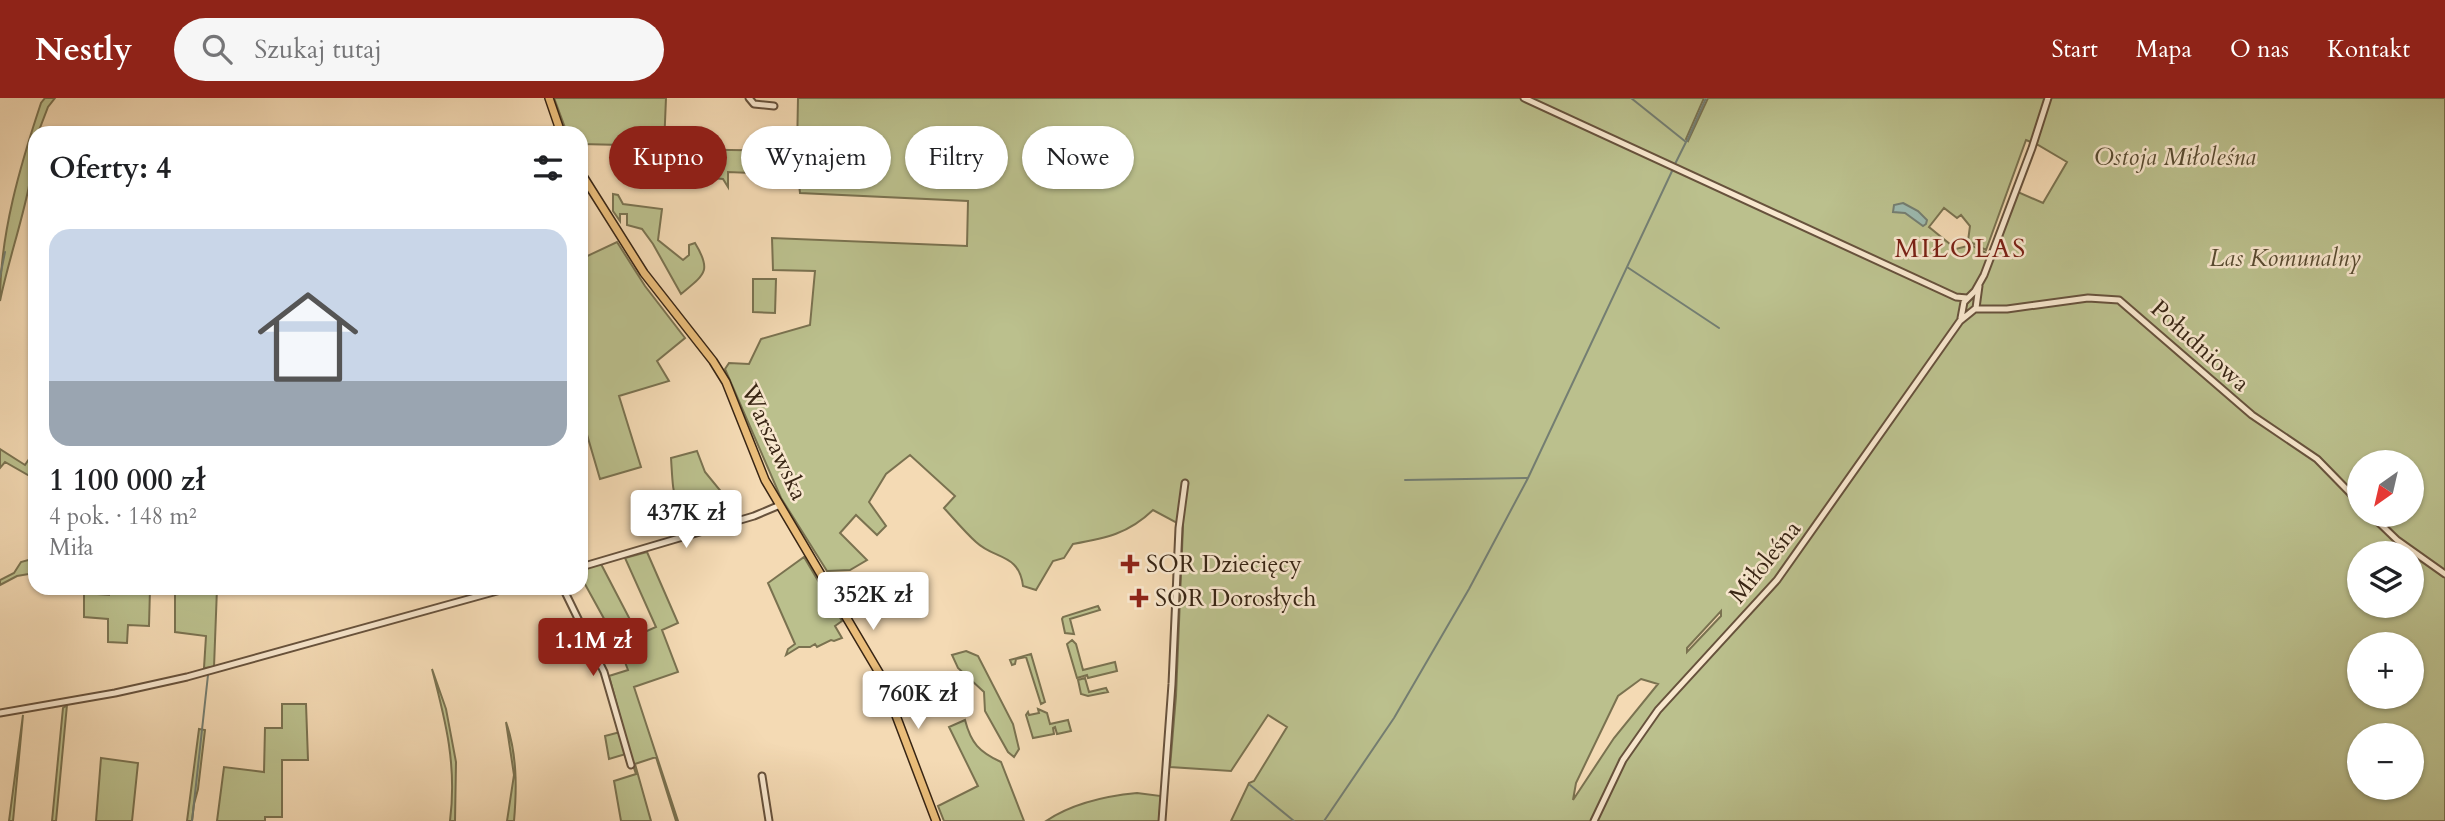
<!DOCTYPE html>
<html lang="pl">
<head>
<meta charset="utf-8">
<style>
	body { margin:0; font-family:Cardo,serif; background:#f6f6f6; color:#202124; height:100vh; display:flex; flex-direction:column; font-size:26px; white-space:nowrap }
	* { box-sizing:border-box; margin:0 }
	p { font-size:23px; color:#757577 }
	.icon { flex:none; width:38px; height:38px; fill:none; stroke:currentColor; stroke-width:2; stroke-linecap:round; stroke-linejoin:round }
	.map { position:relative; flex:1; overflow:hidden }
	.details { position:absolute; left:28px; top:28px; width:560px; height:469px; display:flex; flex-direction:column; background:#fff; border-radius:21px; box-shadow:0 2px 5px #0004 }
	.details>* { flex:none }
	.banner { position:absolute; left:609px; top:28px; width:665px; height:63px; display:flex; gap:14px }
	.needle { width:46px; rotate:214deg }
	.controls { position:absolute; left:2347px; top:352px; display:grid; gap:14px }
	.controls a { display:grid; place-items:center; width:77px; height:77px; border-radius:50%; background:#fff; box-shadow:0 2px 5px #0004; font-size:35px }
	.price { position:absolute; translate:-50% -60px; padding:0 16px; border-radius:7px; background:#fff; color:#222; font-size:23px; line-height:46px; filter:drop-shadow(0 2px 4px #0008) }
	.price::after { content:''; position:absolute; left:50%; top:42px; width:21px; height:16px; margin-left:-10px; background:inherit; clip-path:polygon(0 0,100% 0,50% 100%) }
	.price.selected { background:#8f2418; color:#fff }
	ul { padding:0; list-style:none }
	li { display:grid; align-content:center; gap:14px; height:371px; padding:0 21px }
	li+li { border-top:2px solid #e0e0e0 }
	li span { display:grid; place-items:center; height:217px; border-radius:21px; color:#555 }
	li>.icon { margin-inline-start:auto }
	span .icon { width:126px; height:126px; fill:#fffc; stroke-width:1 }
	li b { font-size:30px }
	h2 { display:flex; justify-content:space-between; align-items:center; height:84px; padding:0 21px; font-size:30px }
	.chip { padding:0 24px; border-radius:32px; background:#fff; box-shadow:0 2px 5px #0004; font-size:24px; line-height:63px }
	.chip.selected { background:#8f2418; color:#fff }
	header { display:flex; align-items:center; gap:42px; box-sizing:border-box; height:98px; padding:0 35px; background:#8f2418; color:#fff }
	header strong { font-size:33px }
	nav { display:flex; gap:38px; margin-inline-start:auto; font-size:24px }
	.search { width:490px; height:63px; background:#f6f6f6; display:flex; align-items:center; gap:18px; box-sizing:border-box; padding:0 24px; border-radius:38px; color:#757577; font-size:26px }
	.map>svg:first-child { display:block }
	.green { fill:#bbc08d; stroke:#7a7250; stroke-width:2; fill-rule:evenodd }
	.water { fill:#9cbab0; stroke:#747e72; stroke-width:2 }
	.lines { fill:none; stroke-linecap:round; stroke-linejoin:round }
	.stream { stroke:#747e72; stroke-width:2 }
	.minor-casing { stroke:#67523c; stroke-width:9 }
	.major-casing { stroke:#382514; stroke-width:10 }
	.minor { stroke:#f8e7ce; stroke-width:5 }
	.major { stroke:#eabd7a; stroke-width:7 }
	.poi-dot { fill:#8f2418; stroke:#f8e7ce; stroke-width:2.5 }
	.labels { text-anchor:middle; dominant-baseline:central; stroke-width:5; stroke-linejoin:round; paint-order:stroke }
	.park-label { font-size:24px; font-style:italic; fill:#594c32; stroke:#f8e7ce }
	.street-label { font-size:24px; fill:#382514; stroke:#f8e7ce }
	.poi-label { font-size:24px; fill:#382514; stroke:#f8e7ce; text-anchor:start }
	.neighbourhood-label { font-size:26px; letter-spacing:2px; fill:#7a1f14; stroke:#f8e7ce }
</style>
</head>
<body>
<header>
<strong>Nestly</strong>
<div class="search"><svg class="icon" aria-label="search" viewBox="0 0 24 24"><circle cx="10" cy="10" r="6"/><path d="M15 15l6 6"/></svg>Szukaj tutaj</div>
<nav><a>Start</a><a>Mapa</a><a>O nas</a><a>Kontakt</a></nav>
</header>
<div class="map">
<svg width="2445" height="723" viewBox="0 0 2445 723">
	<rect width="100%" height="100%" fill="#f4dab4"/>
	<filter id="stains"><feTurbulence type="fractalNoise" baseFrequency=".00286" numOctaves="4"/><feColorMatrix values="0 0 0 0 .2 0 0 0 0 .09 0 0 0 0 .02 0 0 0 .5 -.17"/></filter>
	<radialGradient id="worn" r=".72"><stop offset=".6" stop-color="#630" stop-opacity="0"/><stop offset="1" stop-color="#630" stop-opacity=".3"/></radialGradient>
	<path class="green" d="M45,0h10l-7,9 -10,26h-3c0,55 -24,114 -35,168 0,-67 20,-135 41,-198z
		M554,0h112l-2,48 -83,-2v-11h-14z
		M798,0h906l-18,41 2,2 20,-43h737v723h-1214l18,-38 5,-2 33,-54 -19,-12 -37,56 -61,-4 6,-71 7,-170 -30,-16c-25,24 -47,28 -80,34l-9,14 -11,3 -17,29 -13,-4c-4,-33 -28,-26 -47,-44 -11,-10 -21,-22 -32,-34l11,-12 -45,-41 -24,19 -17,28 17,24 -9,9 -21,-20 -16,18 27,27 -17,10 -23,1 -46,-73 -56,-129 4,-6 20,1 12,-25 49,-14 5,-54 -42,-1 -1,-32 195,8 1,-45 -168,-8 -2,-18 -70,-3v15l-5,-8 -57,-5 -2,-25 133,2zM2026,42l12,5 29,17 -24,41 -25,-11 -26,64 -21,-11 -15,4 -27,-22 15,-19 13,10 4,-3 9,11 -2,15 18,9zM2359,364h53v52h-53zM2359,455h53v53h-53zM1721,513v5l-34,36v-4zM2359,546h53v52h-53zM1641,581l17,5 -44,54 -41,62 3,-17 42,-87zM2359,637h53v53h-53z
		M613,96l5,1 5,9 39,5 -4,31 25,20 6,-5v-10l6,-2c17,28 10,31 -14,51l-28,-50 -11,-15 -15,-4v-11h-7v7l-7,-10z
		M617,144l28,44 40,52 -28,23 12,20 -50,15 22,71 -41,12 -19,-65v-155z
		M753,181h23l-1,34 -22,-1z
		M0,351l25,16 8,-12 2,1v25l-30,-17 -5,6z
		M697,353l8,21 36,44 -33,10c-37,-26 -34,-22 -37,-68z
		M647,454l31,71 -16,7 16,42 -44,15 44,134h-2l-20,-64 -21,7 16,57h-30l-7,-40 22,-7 -7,-21 -20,6 -4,-23 19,-5 -15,-55 19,-6 -10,-26 -37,-67v-8l20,-5 37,71 18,-8 -31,-69z
		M804,459l38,64 -7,5 7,12 -8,3 -3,-1 -14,7 -2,-3 -5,3h-11l-13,8 2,-6 7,-5 -27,-61z
		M28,462l7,5v8l-18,3 -17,9v-5l14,-7 7,-11z
		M109,490l41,1 -1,37 -21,-1 -1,18 -19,-1v-23l-24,-2v-24l25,2z
		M175,490h42l-3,79 -10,1 2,-32 -31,-4z
		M1098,508l2,4 -30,9 4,15 -9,-1 -3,-14 1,-2z
		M1072,542l4,4 7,26 32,-8 2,9 -29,7 -1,-3 -10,3 -10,-34z
		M966,553l12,5 35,68 6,25 -5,8 -6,-5 -23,-41 -1,-19 -26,-24 -6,-13z
		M1031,556l14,48 -4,2 -15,-47 -10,2 -1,5 -3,1 -2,-5z
		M432,571l14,40 10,53 -1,59h-5c7,-55 -4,-99 -18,-152z
		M1085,580l4,14 17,-4 2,4 -20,4 -7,-2 -3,-14z
		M282,606h24l2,56h-26v57h-17v4h-48l7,-54 40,5 1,-44h17z
		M67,607l-11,116h-4l11,-113z
		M1038,611l9,4 3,11 18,-4 3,11 -14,3 -2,-7 -2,1 1,6 -21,4 -7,-23 2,-3 1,3 10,-2z
		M23,617l-10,106h-4z
		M965,622c6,23 14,32 36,42l23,59h-80l-6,-15 40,-20 -29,-59z
		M506,624c11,32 11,65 8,99h-7l7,-46z
		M199,631l6,1 -7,59 -4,15 -2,17h-5z
		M101,660l37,5 -6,58h-36z
		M1137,695l24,3 -2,25h-113c27,-18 59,-25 91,-28z"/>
	<path class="water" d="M1903,105l15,8 9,9 -1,4 -3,2 -18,-13 -12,-1 1,-7z"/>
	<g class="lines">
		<path class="stream" d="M1631,0l55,44 -11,22
			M1687,43l19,-43
			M1627,169l92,61
			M0,179l5,-25
			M1405,382l122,-2
			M1250,687l44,36
			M192,723l16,-146
			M1324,723l70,-103 75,-129 59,-111 145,-309"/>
		<defs>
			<path id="minor" d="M749,0l5,6 20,2
				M1524,0l432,199 11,1
				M1976,211h31l81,-11 31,2 133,115 65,44 42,43
				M1961,220l3,-16 11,-11 9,-16 48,-127 16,-50
				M2370,416l27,26 48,34
				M581,469l173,-51 26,-11
				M563,490l41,84 27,93
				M0,615l115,-20 72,-16 321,-89
				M762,678l7,45
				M1162,723l10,-137 7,-156 6,-45
				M1594,723l29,-61 35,-50 119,-130 183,-259 16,-13 3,-22"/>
			<path id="major" d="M549,0l12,35
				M581,75l63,100 69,88 13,21 39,98 116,196 55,145"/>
		</defs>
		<use href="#minor" class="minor-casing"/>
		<use href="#major" class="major-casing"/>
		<use href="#minor" class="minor"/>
		<use href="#major" class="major"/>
	</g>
	<g class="poi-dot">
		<path d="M1126.5 455.5h7v7h7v7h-7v7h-7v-7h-7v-7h7z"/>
		<path d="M1135.5 489.5h7v7h7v7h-7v7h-7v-7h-7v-7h7z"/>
	</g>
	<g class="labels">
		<g class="park-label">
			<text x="2175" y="59">Ostoja Miłoleśna</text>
			<text x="2285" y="160">Las Komunalny</text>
		</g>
		<g class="street-label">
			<text transform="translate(2200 248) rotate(42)">Południowa</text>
			<text transform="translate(774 344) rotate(65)">Warszawska</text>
			<text transform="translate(1765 464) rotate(-51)">Miłoleśna</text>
		</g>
		<g class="poi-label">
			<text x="1146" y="466">SOR Dziecięcy</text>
			<text x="1155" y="500">SOR Dorosłych</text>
		</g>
		<g class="neighbourhood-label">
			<text x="1961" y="150">MIŁOLAS</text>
		</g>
	</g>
	<rect width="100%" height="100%" filter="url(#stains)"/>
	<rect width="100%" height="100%" fill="url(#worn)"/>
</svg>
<div class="controls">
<a><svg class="needle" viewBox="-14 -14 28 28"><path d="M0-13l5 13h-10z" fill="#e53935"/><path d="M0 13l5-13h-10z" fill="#757577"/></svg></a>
<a><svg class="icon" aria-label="layers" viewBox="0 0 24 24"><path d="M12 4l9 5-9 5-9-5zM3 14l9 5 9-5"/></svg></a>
<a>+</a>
<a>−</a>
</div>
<b class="price" style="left:686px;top:452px">437K zł</b>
<b class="price" style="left:873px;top:534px">352K zł</b>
<b class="price selected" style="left:593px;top:580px">1.1M zł</b>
<b class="price" style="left:918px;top:633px">760K zł</b>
<div class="banner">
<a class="chip selected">Kupno</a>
<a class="chip">Wynajem</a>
<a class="chip">Filtry</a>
<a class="chip">Nowe</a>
</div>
<section class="details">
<h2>Oferty: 4<svg class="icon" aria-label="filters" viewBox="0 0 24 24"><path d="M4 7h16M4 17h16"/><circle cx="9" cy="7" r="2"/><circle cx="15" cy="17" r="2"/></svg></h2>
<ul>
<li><span style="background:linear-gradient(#c9d6e8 70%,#9aa5b1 0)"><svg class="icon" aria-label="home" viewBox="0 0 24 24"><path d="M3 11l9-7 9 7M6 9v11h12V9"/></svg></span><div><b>1 100 000 zł</b><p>4 pok. · 148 m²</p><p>Miła</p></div></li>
</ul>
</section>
</div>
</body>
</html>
